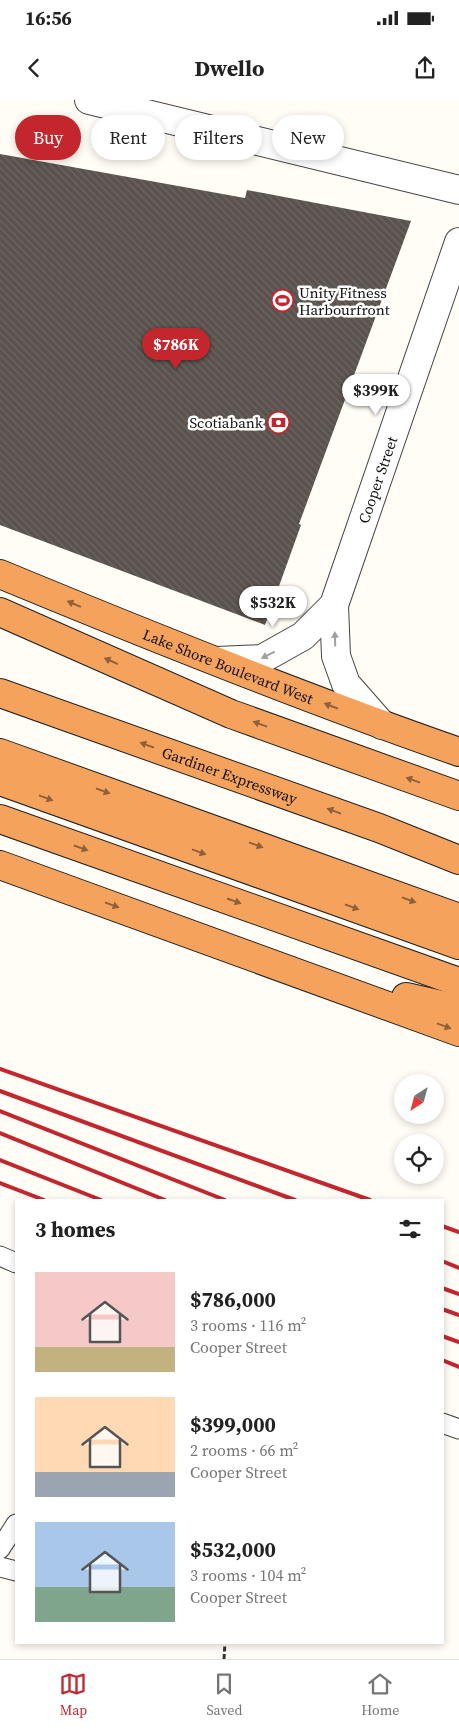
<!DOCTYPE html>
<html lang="en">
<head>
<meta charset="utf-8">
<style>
	body { margin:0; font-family:"Source Serif 4",serif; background:#f2f2f2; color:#222; height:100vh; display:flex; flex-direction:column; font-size:19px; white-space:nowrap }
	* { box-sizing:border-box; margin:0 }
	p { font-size:16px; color:#767676 }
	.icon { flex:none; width:28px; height:28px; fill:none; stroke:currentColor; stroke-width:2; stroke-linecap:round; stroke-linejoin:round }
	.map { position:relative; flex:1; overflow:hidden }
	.details { position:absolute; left:15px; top:1099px; width:429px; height:445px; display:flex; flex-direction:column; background:#fff; border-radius:0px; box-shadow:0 2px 8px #0003 }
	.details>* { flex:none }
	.top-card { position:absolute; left:15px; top:15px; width:430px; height:45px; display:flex; gap:10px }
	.needle { width:32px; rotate:216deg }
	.buttons { position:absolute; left:394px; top:974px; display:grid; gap:10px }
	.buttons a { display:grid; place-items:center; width:50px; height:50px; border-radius:50%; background:#fff; box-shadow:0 2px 8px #0003; font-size:25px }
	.price { position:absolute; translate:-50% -42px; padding:0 11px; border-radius:18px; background:#fff; color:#222; font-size:16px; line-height:32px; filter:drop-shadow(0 1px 2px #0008) }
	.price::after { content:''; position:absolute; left:50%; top:30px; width:15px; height:11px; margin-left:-8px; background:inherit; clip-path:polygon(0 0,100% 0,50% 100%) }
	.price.current { background:#c4262e; color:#fff }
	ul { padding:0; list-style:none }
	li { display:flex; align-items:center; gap:15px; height:125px; padding:0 20px }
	li span { display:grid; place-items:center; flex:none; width:140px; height:100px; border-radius:0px; color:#555 }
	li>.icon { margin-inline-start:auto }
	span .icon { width:60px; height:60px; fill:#fffc; stroke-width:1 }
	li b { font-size:21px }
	h2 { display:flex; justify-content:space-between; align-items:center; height:60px; padding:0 20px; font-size:21px }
	.chip { padding:0 18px; border-radius:22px; background:#fff; box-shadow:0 2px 8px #0003; font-size:18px; line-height:45px }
	.chip.current { background:#c4262e; color:#fff }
	.status { display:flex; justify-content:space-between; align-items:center; height:35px; padding:0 25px; background:#fff; direction:ltr }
	.status svg { height:14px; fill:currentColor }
	header { display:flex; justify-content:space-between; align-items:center; height:65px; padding:0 20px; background:#fff; font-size:22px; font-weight:700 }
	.menu { display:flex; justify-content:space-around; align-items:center; height:70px; border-top:1px solid #e0e0e0; background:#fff; font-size:14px; color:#767676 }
	.menu a { display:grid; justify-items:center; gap:2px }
	.menu .current { color:#c4262e }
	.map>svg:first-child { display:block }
	.building { fill:url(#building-back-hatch) }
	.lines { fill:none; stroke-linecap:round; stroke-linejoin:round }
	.lane-casing { stroke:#444; stroke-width:21 }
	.street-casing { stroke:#444; stroke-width:30 }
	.highway-casing { stroke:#222; stroke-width:30 }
	.path { stroke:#333; stroke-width:3; stroke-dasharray:5 2.5; stroke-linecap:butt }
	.lane { stroke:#fff; stroke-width:19 }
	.street { stroke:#fff; stroke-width:28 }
	.highway { stroke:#f5a25d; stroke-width:28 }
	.rail { stroke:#c4262e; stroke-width:4 }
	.oneway { fill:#8e613b }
	.oneway2 { fill:#a0a0a0 }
	.labels { text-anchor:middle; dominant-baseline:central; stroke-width:5; stroke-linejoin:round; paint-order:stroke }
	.poi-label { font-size:15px; fill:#111; stroke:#fff; text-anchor:start }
	.street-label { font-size:15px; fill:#111; stroke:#fff }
</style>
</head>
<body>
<div class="status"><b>16:56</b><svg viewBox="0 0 49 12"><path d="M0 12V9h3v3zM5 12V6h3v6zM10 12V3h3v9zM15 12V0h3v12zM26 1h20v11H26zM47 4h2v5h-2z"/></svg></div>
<header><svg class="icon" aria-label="back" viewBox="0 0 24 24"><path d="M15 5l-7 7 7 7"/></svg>Dwello<svg class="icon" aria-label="share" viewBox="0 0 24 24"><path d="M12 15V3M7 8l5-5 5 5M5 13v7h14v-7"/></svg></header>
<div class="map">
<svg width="459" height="1559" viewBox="0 0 459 1559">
	<defs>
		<pattern id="building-back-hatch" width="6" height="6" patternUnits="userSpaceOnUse" patternTransform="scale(1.25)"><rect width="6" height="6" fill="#5a524d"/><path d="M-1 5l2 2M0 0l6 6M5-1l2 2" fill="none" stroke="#6d6662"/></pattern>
	</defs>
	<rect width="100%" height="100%" fill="#fffdf5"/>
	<path class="building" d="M0,54l245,44 2,-8 164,31 -112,303 2,1 -36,100 -265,-100z"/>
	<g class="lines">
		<defs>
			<path id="lane" d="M0,1156l16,7
				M442,1323l17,6
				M0,1449l16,-25
				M0,1467l16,4"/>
			<g id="street">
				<path d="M89,0l370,90"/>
				<path d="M217,561l45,-2 41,-23 31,-31"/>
				<path id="s1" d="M382,625l-36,-41 -10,-28 -2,-51 125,-363"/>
			</g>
			<g id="highway">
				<path id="s2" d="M0,474c152,63 304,124 459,178"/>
				<path d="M0,512l231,102 228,82"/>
				<path id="s3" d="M0,593l379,135 80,32"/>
				<path d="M0,653l459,165"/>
				<path d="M0,681l459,164"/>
				<path d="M0,719l459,163"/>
				<path d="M0,765l459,167"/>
				<path d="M406,897l53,12"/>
			</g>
		</defs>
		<use href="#lane" class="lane-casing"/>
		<use href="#street" class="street-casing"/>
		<use href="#highway" class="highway-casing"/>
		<path class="path" d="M224,1559l1,-17"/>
		<use href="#lane" class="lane"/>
		<use href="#street" class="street"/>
		<use href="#highway" class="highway"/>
		<path class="rail" d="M0,969l370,131
			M0,991l295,109
			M0,1011l225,89
			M0,1033l165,67
			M0,1060l101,40
			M0,1083l44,17
			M442,1126l17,6
			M442,1161l17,7
			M442,1188l17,6
			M442,1209l17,6
			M442,1236l17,6
			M442,1260l17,7"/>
	</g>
	<defs><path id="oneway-solid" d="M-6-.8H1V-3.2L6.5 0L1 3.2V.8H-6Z" transform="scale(1.25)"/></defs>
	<g class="oneway">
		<use href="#oneway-solid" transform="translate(74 504) rotate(-157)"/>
		<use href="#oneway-solid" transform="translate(111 561) rotate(-156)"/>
		<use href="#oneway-solid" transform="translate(331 606) rotate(-159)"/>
		<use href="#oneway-solid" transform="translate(260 624) rotate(-160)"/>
		<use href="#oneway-solid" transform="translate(147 645) rotate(-160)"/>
		<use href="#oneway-solid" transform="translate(413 680) rotate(-160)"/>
		<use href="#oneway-solid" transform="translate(103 691) rotate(20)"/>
		<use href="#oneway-solid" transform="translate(46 698) rotate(20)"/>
		<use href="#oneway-solid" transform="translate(334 711) rotate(-160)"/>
		<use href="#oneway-solid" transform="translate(256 745) rotate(20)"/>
		<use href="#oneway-solid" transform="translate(81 748) rotate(19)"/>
		<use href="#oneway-solid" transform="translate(199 752) rotate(20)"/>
		<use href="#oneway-solid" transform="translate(409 800) rotate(20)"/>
		<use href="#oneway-solid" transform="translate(234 801) rotate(19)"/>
		<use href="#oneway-solid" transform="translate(112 805) rotate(20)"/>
		<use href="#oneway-solid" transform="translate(352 807) rotate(20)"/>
		<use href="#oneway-solid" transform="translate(444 926) rotate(20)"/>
	</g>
	<g class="oneway2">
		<use href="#oneway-solid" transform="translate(335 539) rotate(-92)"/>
		<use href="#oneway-solid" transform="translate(268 555) rotate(153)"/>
	</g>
	<defs>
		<symbol id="stadium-ring" viewBox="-11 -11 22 22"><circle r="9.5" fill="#fff" stroke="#c4262e" stroke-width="1.5"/><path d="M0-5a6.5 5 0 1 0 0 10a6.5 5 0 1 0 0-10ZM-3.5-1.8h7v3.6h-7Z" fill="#c4262e"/></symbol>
		<symbol id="bank-ring" viewBox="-11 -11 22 22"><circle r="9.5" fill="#fff" stroke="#c4262e" stroke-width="1.5"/><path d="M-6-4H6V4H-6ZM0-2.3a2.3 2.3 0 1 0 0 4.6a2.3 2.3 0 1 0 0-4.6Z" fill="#c4262e"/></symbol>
	</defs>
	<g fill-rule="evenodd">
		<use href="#stadium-ring" x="270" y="188" width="25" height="25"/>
		<use href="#bank-ring" x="266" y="310" width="25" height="25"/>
	</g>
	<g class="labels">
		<g class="poi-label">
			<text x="299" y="192">Unity Fitness<tspan x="299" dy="17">Harbourfront</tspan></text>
			<text x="263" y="322" text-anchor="end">Scotiabank</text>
		</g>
		<g class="street-label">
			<text stroke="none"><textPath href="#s1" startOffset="268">Cooper Street</textPath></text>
			<text stroke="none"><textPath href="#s2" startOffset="246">Lake Shore Boulevard West</textPath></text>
			<text stroke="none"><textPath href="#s3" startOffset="244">Gardiner Expressway</textPath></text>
		</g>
	</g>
</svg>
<div class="buttons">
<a><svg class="needle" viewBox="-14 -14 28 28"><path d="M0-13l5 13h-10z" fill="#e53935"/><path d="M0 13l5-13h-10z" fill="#767676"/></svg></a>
<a><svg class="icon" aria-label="locate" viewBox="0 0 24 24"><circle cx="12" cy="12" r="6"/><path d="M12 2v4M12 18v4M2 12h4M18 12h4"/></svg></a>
</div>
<b class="price current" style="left:176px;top:270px">$786K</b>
<b class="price" style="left:376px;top:316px">$399K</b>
<b class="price" style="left:273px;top:528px">$532K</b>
<div class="top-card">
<a class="chip current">Buy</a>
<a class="chip">Rent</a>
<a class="chip">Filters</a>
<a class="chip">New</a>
</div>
<section class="details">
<h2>3 homes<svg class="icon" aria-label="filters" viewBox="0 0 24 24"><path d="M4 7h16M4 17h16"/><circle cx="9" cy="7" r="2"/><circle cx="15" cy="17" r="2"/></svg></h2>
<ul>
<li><span style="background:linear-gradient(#f6c9c9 75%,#c2b280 0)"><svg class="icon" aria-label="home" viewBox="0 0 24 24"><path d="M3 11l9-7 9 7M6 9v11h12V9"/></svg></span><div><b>$786,000</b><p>3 rooms · 116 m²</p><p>Cooper Street</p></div></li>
<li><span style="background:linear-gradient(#ffd9b3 75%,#9aa5b1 0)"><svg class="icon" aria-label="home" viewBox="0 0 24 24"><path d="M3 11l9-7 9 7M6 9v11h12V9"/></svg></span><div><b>$399,000</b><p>2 rooms · 66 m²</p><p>Cooper Street</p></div></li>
<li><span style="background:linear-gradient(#a9c7e8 65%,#7fa58c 0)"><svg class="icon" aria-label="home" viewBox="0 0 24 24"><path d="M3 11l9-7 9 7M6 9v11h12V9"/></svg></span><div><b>$532,000</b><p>3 rooms · 104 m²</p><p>Cooper Street</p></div></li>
</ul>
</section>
</div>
<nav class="menu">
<a class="current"><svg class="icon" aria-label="map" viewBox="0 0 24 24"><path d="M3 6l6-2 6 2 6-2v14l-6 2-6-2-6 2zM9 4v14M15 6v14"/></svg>Map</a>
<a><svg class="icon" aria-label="saved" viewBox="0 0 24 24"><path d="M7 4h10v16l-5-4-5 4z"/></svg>Saved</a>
<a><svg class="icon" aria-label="home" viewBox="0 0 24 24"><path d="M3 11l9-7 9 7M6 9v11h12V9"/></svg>Home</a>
</nav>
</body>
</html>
